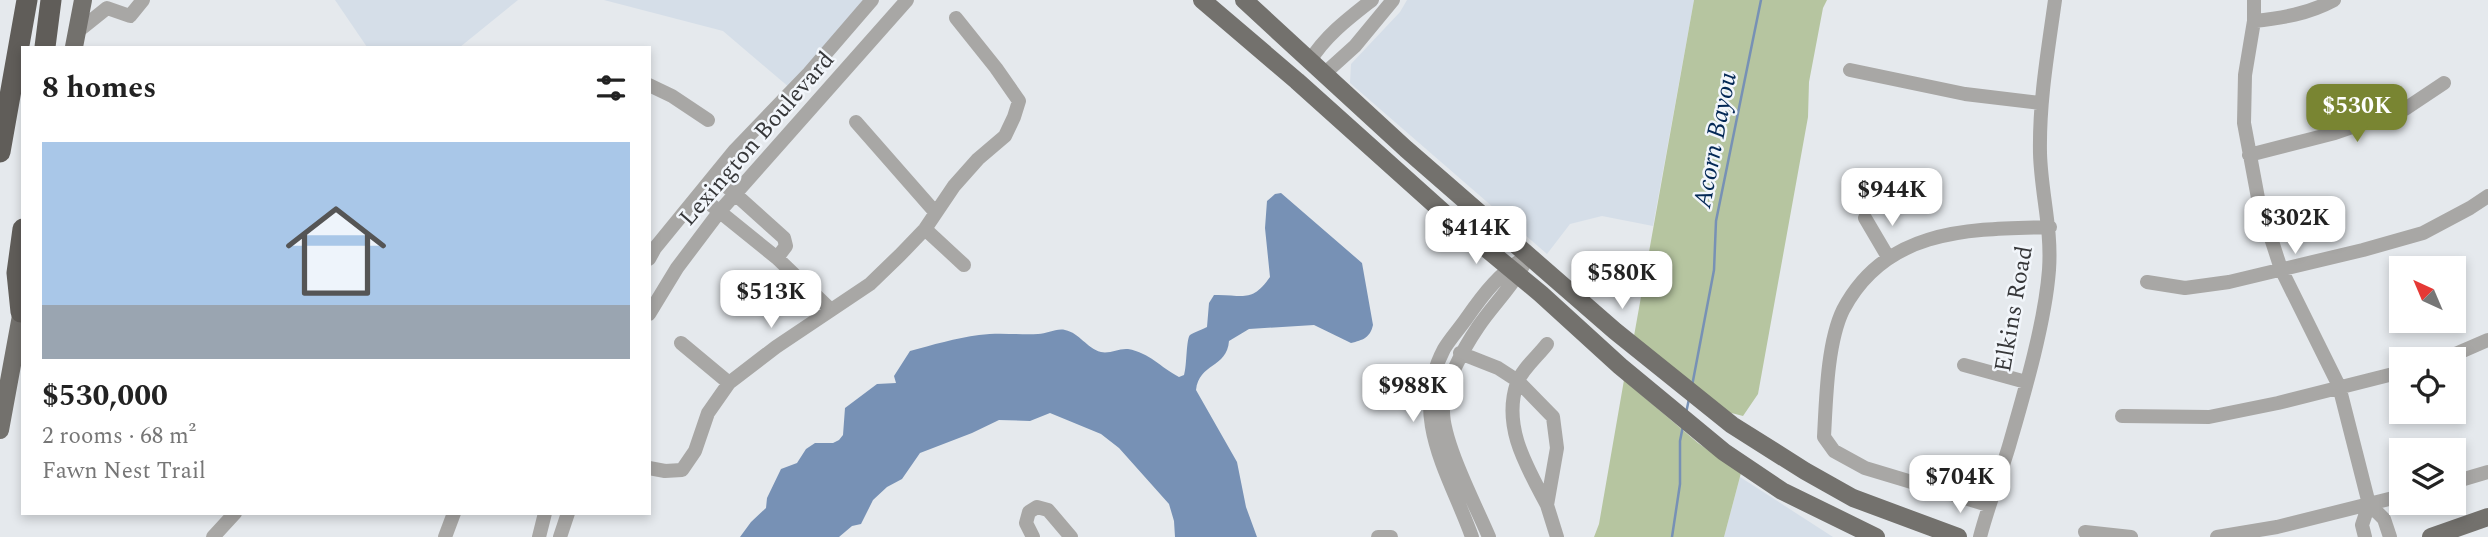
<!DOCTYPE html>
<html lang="en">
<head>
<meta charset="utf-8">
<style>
	body { margin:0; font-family:Spectral,serif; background:#f6f6f6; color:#222; height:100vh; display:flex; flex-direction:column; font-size:26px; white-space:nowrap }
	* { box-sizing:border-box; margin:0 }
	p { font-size:23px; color:#767676 }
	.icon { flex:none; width:38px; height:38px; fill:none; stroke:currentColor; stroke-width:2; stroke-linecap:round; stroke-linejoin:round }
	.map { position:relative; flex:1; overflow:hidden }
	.details { position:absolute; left:21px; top:46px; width:630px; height:469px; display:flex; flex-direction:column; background:#fff; border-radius:0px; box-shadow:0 4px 10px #0003 }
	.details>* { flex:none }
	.needle { width:46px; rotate:316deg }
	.buttons { position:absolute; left:2389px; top:256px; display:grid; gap:14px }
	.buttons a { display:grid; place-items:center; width:77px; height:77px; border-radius:0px; background:#fff; box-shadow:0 4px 10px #0003; font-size:35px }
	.price { position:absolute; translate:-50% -60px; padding:0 16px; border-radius:14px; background:#fff; color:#222; font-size:23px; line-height:46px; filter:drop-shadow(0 2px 4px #0008) }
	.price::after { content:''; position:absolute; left:50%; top:42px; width:21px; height:16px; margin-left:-10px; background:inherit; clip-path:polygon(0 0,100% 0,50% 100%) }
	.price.selected { background:#798532; color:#fff }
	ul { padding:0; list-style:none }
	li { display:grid; align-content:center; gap:14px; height:371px; padding:0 21px }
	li+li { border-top:2px solid #e0e0e0 }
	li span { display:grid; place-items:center; height:217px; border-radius:0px; color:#555 }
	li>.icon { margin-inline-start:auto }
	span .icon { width:126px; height:126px; fill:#fffc; stroke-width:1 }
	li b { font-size:30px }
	h2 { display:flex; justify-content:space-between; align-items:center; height:84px; padding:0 21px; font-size:30px }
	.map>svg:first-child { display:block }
	.built { fill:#d5dee8 }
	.green { fill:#b6c5a0 }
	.water { fill:#7791b5 }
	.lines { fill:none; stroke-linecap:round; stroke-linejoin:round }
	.stream { stroke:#7791b5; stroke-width:2.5 }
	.minor { stroke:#a8a7a5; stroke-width:14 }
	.major { stroke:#73716d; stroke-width:18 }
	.highway { stroke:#605d59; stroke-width:21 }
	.labels { text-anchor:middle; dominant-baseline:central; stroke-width:5; stroke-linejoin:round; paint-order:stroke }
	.street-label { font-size:24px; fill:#363739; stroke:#f2f6fb }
	.water-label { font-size:26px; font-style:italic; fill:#032855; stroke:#f2f6fb }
</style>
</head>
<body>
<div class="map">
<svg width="2488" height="537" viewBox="0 0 2488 537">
	<rect width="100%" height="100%" fill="#e5e9ed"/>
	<path class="built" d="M335,0h183l-58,47h-93z
		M604,0h260l-74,88 -67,-57z
		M1407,0h287l-41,226 -51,-10 -32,8 -23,30 -197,-171 1,-19 49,-52z
		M1740,477l93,60h-109z"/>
	<path class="green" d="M1694,0h133l-4,8 -14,74 -1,35 -50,277 -15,22 -23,-6 -86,-74z
		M1624,380l74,63 43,30 -17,64h-130l5,-13z"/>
	<path class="water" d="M1281,193l81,70 11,62c-3,13 -10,15 -22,18l-37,-18 -65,4 -20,12c-2,27 -30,22 -33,49l41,72 9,45 11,30h-82l-1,-16 -5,-17 -50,-56 -18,-14 -51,-21 -20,8 -31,-1 -27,13 -52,20 -18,26 -15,8 -14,13 -12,24 -9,2 -13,11h-99l11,-15 15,-14 1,-10 14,-29 16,-6 9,-14 9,-6h18l6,-3 4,-5 2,-27 32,-24 19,-1 -2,-7 16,-25c22,-6 46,-13 69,-16 20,-3 39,0 59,-1 9,0 18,-6 27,-4 15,3 21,18 36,22 9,2 18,-4 27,-3 22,4 32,18 51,28l5,-2c3,-9 2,-36 6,-40 4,-3 12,-5 17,-8l2,-24 5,-8c29,-1 37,9 56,-18l-5,-49 2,-27 8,-7z"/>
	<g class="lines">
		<path class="stream" d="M1692,386l22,-116 2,-49 45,-221
			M1686,413l3,-14
			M1672,537l8,-53v-43l3,-15"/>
		<path class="minor" d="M2254,0v21l-9,54 -1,48 14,75 23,71 58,117 30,118 15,15 6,18
			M2254,21c28,-3 54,-7 80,-21
			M77,32l30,-24 23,8 13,-16
			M1310,61c15,-25 39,-43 62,-61
			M1850,70l115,24 75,9
			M1324,74l31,-28 38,-46
			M649,85l23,11 36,24
			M856,122l79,90
			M2249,155l86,-22 70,-24 39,-26
			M715,176l69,62 2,8 -9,12
			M699,195l78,63 53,51
			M1865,218l23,39
			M925,229l39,36
			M649,259l6,-11 80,-98 74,-77 63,-73
			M2147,282l38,6 44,-6 134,-32 60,-17 47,-25 18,-12
			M649,314l28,-46 43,-57 187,-211
			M681,343l48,40
			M1460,353l38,15 20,13 35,36 4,31 -10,57 10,32
			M2444,359l44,-19
			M1964,365l62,17
			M2122,416l87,1 69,-14 123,-31
			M649,468l16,3 17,-1 13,-19 13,-38 21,-30 47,-36 94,-63 30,-29 25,-26 29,-43 24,-27 27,-23 9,-19 5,-16 -23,-33 -40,-50
			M2454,482l34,-10
			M1547,505c-20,-38 -45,-78 -30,-122 5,-14 21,-27 30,-39
			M1988,505l-123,-37 -31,-17 -10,-14c2,-36 3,-94 19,-127 43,-82 126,-81 207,-83
			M2085,532l46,5
			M213,537l22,-24
			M445,537l9,-24
			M539,537l6,-24
			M560,537l8,-24
			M1033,537l-7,-14 3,-11 8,-5 11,3 23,27
			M1378,537h13
			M1472,537c-22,-62 -64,-120 -28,-188 6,-10 15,-20 22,-30 18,-26 35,-48 63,-64
			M1489,537c-13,-31 -46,-94 -46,-126 1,-27 20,-62 35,-84 14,-21 33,-39 45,-61
			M1980,537c8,-31 20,-61 29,-91 15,-52 36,-123 40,-176 3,-42 -8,-77 -9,-117 -1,-52 8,-102 15,-153
			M2217,537l60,-10 124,-31
			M2365,537l-3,-12 7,-21"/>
		<path class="major" d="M1202,0l95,81 156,140 88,73 79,72 104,86 58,39 94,46
			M1244,0l162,149 209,182 117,94 73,46 48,27 105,39
			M74,47l9,-47
			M0,430l23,-125
			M2431,537l57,-20"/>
		<path class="highway" d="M45,47l6,-47
			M0,152l27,-152
			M21,312l-4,-39 6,-44"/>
	</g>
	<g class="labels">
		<g class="street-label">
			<text transform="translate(757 139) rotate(-49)">Lexington Boulevard</text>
			<text transform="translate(2014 309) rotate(-80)">Elkins Road</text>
		</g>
		<g class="water-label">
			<text transform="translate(1715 140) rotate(-79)">Acorn Bayou</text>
		</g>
	</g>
</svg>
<div class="buttons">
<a><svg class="needle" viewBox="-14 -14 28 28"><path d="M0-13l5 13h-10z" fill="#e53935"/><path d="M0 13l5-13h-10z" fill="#767676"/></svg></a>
<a><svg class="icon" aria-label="locate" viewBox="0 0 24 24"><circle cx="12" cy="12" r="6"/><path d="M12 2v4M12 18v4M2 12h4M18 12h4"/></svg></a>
<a><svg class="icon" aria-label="layers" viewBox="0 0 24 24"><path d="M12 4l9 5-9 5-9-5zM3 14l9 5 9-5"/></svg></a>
</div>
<b class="price selected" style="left:2357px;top:144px">$530K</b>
<b class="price" style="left:1892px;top:228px">$944K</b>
<b class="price" style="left:2295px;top:256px">$302K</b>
<b class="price" style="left:1476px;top:266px">$414K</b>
<b class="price" style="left:1622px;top:311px">$580K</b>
<b class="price" style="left:771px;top:330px">$513K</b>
<b class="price" style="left:1413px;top:424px">$988K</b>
<b class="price" style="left:1960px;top:515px">$704K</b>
<section class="details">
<h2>8 homes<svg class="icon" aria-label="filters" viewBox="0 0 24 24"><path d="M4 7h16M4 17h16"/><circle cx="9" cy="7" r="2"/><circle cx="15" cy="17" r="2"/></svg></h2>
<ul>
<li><span style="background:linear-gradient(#a9c7e8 75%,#9aa5b1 0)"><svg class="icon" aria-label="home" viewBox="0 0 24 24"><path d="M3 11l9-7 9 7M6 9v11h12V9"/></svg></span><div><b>$530,000</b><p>2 rooms · 68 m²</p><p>Fawn Nest Trail</p></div></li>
</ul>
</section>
</div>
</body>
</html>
